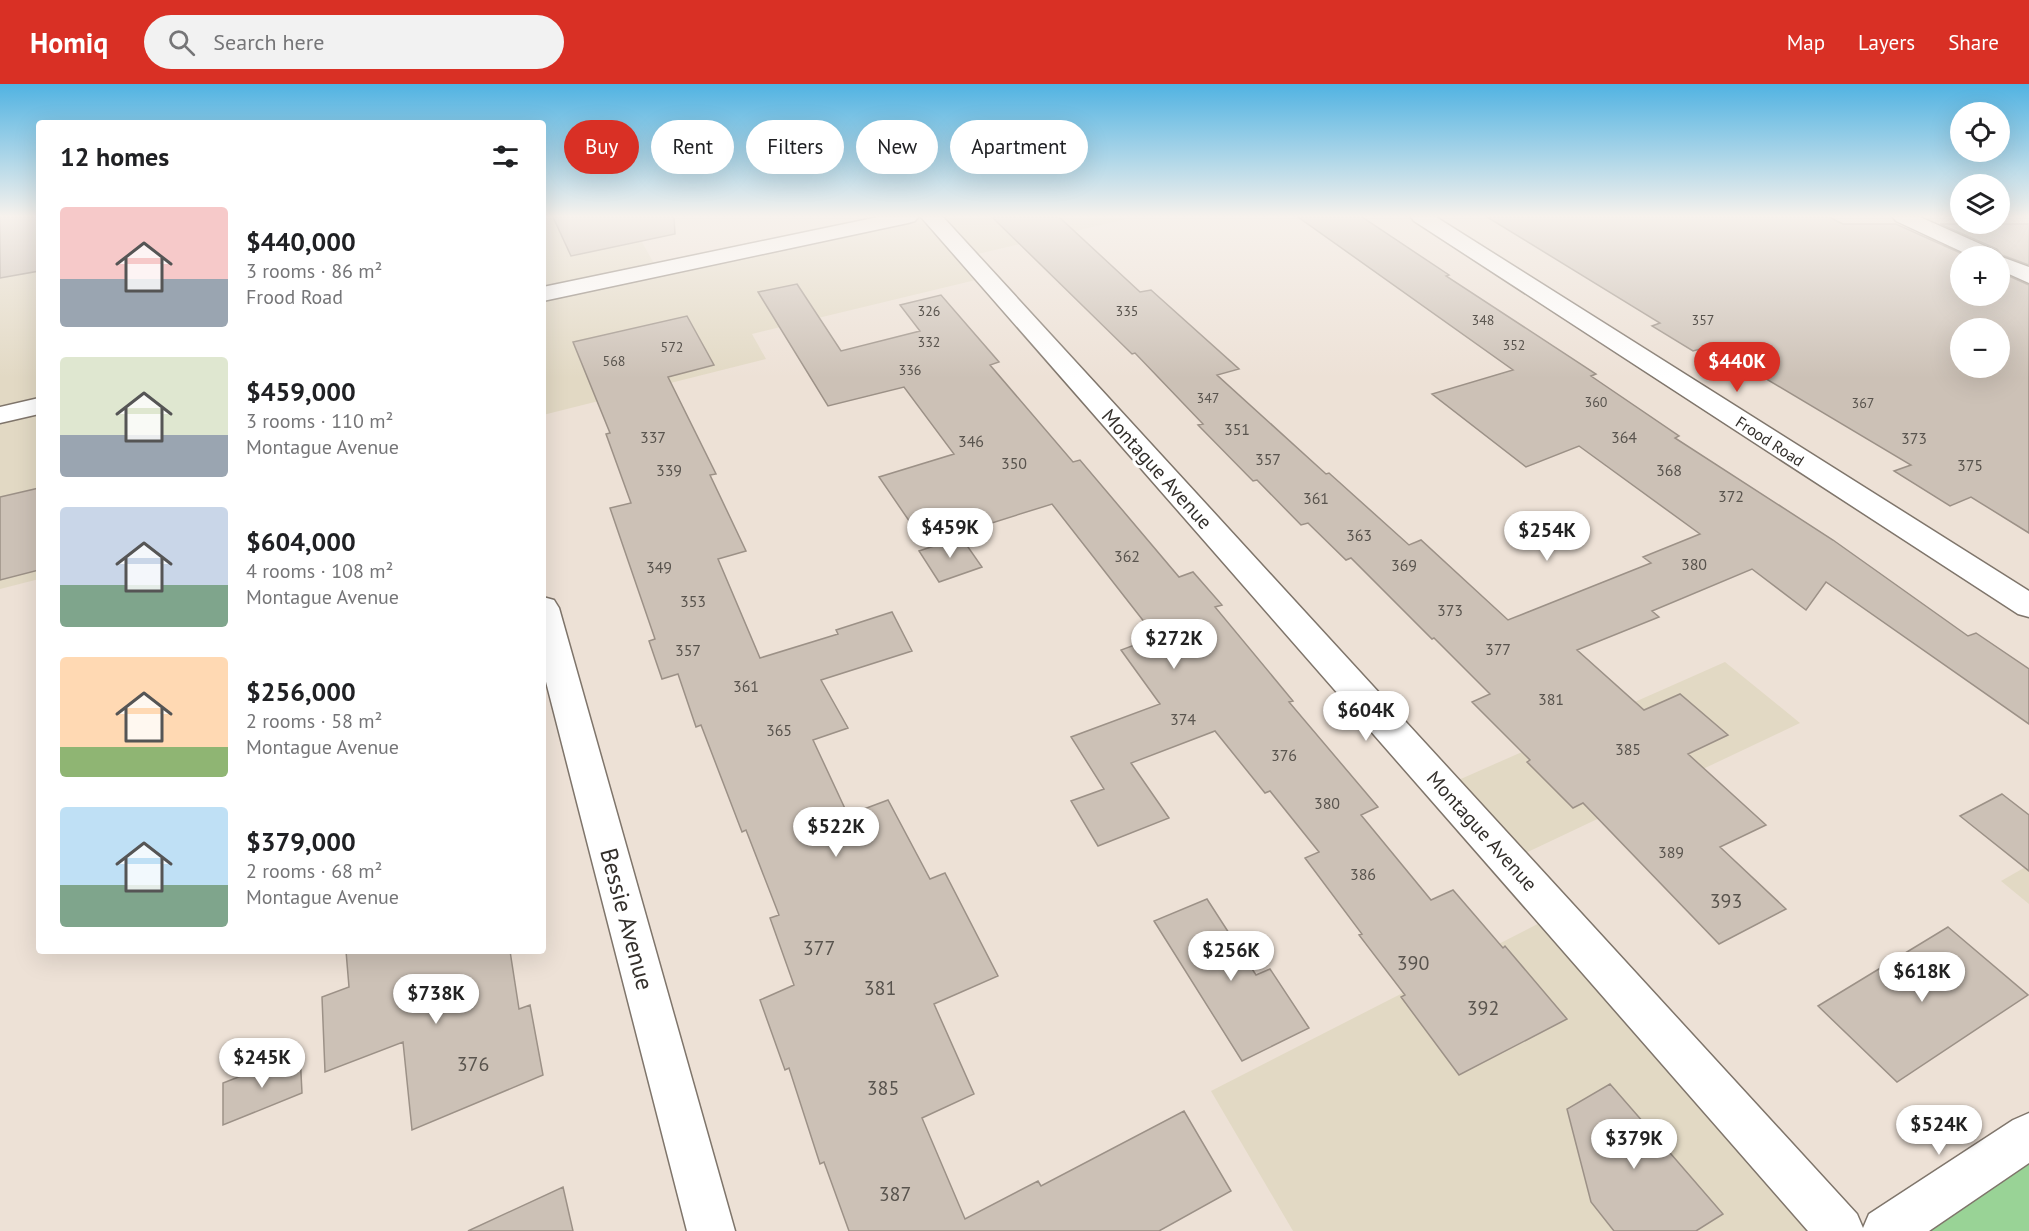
<!DOCTYPE html>
<html lang="en">
<head>
<meta charset="utf-8">
<style>
	body { margin:0; font-family:"PT Sans",sans-serif; background:#f2f2f2; color:#202124; height:100vh; display:flex; flex-direction:column; font-size:22px; white-space:nowrap }
	* { box-sizing:border-box; margin:0 }
	p { font-size:20px; color:#757577 }
	.icon { flex:none; width:33px; height:33px; fill:none; stroke:currentColor; stroke-width:2; stroke-linecap:round; stroke-linejoin:round }
	.map { position:relative; flex:1; overflow:hidden }
	.drawer { position:absolute; left:36px; top:36px; width:510px; height:834px; display:flex; flex-direction:column; background:#fff; border-radius:6px; box-shadow:0 6px 24px #0002 }
	.drawer>* { flex:none }
	.hud { position:absolute; left:564px; top:36px; width:570px; height:54px; display:flex; gap:12px }
	.controls { position:absolute; left:1950px; top:18px; display:grid; gap:12px }
	.controls a { display:grid; place-items:center; width:60px; height:60px; border-radius:50%; background:#fff; box-shadow:0 6px 24px #0002; font-size:30px }
	.price { position:absolute; translate:-50% -51px; padding:0 14px; border-radius:21px; background:#fff; color:#222; font-size:20px; line-height:39px; filter:drop-shadow(0 2px 3px #0008) }
	.price::after { content:''; position:absolute; left:50%; top:36px; width:18px; height:14px; margin-left:-9px; background:inherit; clip-path:polygon(0 0,100% 0,50% 100%) }
	.price.active { background:#d93025; color:#fff }
	ul { padding:0; list-style:none }
	li { display:flex; align-items:center; gap:18px; height:150px; padding:0 24px }
	li span { display:grid; place-items:center; flex:none; width:168px; height:120px; border-radius:6px; color:#555 }
	li>.icon { margin-inline-start:auto }
	span .icon { width:72px; height:72px; fill:#fffc; stroke-width:1 }
	li b { font-size:26px }
	h2 { display:flex; justify-content:space-between; align-items:center; height:72px; padding:0 24px; font-size:26px }
	.chip { padding:0 21px; border-radius:27px; background:#fff; box-shadow:0 6px 24px #0002; font-size:21px; line-height:54px }
	.chip.active { background:#d93025; color:#fff }
	header { display:flex; align-items:center; gap:36px; box-sizing:border-box; height:84px; padding:0 30px; background:#d93025; color:#fff }
	header strong { font-size:28px }
	nav { display:flex; gap:33px; margin-inline-start:auto; font-size:21px }
	.search { width:420px; height:54px; background:#f2f2f2; display:flex; align-items:center; gap:15px; box-sizing:border-box; padding:0 21px; border-radius:33px; color:#757577; font-size:22px }
	.map>svg:first-child { display:block }
	.commercial { fill:#e2d9c4 }
	.green { fill:#99d396 }
	.building { fill:#ccc1b6; stroke:#9c9187; stroke-width:1.5; fill-rule:evenodd }
	.lines { fill:none; stroke-linecap:round; stroke-linejoin:round }
	.minor-casing { stroke:#7f756b; stroke-width:3 }
	.tertiary-casing { stroke:#7f756b; stroke-width:3 }
	.minor { fill:#fff; fill-rule:evenodd }
	.tertiary { fill:#fff; fill-rule:evenodd }
	.labels { text-anchor:middle; dominant-baseline:central; stroke-width:6; stroke-linejoin:round; paint-order:stroke }
	.far-number-label { font-size:14px; fill:#59544e }
	.number-label { font-size:16px; fill:#59544e }
	.far-street-label { font-size:16px; fill:#332f2b; stroke:#fff }
	.street-label { font-size:20px; fill:#332f2b; stroke:#fff }
	.near-number-label { font-size:20px; fill:#59544e }
	.near-street-label { font-size:24px; fill:#332f2b; stroke:#fff }
</style>
</head>
<body>
<header>
<strong>Homiq</strong>
<div class="search"><svg class="icon" aria-label="search" viewBox="0 0 24 24"><circle cx="10" cy="10" r="6"/><path d="M15 15l6 6"/></svg>Search here</div>
<nav><a>Map</a><a>Layers</a><a>Share</a></nav>
</header>
<div class="map">
<svg width="2029" height="1147" viewBox="0 0 2029 1147">
	<rect width="100%" height="100%" fill="#ede1d6"/>
	<path class="commercial" d="M0,133h39v362l-39,10z
		M543,133h85l29,52 225,-52h253l-166,39 19,21 -236,57 14,25 -223,56z
		M1725,578l75,61 -289,137 -66,-74z
		M2029,781v39l-28,-23z
		M1559,829l287,318h-553l-82,-140z"/>
	<path class="green" d="M2029,1045v102h-154z"/>
	<path class="building" d="M0,133h39v54l-39,7z
		M553,133h121l1,17 -104,22z
		M992,133h67l81,75 11,-2 88,79 -22,6 109,99 3,-1 80,72 12,-5 87,80 143,-57 -8,-6 57,-23 -121,-88 -53,21 -94,-73 81,-24 -215,-153h64l87,58 -3,1 150,98 -5,2 88,60 -4,2 158,102 135,96 8,-3 53,36v55l-203,-142 -20,28 -54,-41 -100,42 7,6 -82,33 67,60 36,-16 48,41 -40,19 78,71 -46,22 66,62 -67,35 -136,-141 -10,5 -46,-46 3,-2 -58,-58 18,-8 -56,-56 -2,1 -81,-81 -5,2 -38,-37 -7,2 -44,-45 -4,1 -55,-56 5,-1 -68,-71 -3,1z
		M1487,133h342l14,7h53l71,32h-7v40h40v-24l29,13v248l-58,-36 -21,9 -56,-35 17,-6 -200,-119 -18,5 -41,-25 8,-3zM1960,244h40v40h-40z
		M1940,140h89v41l-27,-10 -5,-6z
		M797,200l44,67 79,-20 -20,-26 41,-10 58,67 -9,3 83,97 7,-2 99,117 14,-5 29,33 -7,2 78,94 -4,1 89,105 -17,8 70,85 22,-10 50,58 2,-2 62,73 -108,56 -58,-78 4,-2 -46,-60 3,-1 -57,-76 14,-6 -49,-61 -5,2 -50,-62 -84,32 38,55 -71,28 -27,-45 33,-12 -33,-52 89,-33 -39,-54 35,-13 -104,-133 -127,40 -46,-67 75,-23 -50,-67 -76,19 -70,-114z
		M687,232l27,49 -46,12 48,97 -6,1 36,76 -28,8 42,99 78,-24 -2,-4 56,-18 20,39 -91,29 27,48 -35,12 35,75 40,-15 42,79 15,-6 53,103 -64,28 40,90 -52,24 43,101 73,-38 3,5 143,-75 47,80 -72,40h-310l-25,-69 -4,2 -31,-96 -4,2 -25,-70 34,-15 -24,-67 9,-3 -33,-85 -4,2 -41,-107 -5,2 -18,-53 -16,5 -13,-38 6,-2 -45,-131 21,-5 -25,-69 4,-1 -37,-91z
		M39,404v82l-39,10v-83z
		M961,453l21,30 -43,15 -20,-31z
		M2002,710l27,21v56l-69,-55z
		M1207,815l49,76 14,-6 39,59 -67,33 -88,-140z
		M1948,843l80,68 -131,87 -79,-76z
		M346,867h164l9,58 11,-4 13,70 -131,55 -9,-88 -78,30 -3,-75 27,-10z
		M300,969l2,40 -79,32v-42z
		M1610,1000l61,70 52,60 -27,17h-82l-23,-29 -24,-93z
		M563,1103l10,44h-105z"/>
	<g class="lines">
		<defs>
			<path id="minor" d="M921,133h22l914,997 6,14 6,-14 144,-94 16,-7v50l-100,68h-121z
				M1893,133h27l76,34 3,5 30,11v16l-29,-13v-14h-29l-75,-35z
				M543,513l11,3 5,8 176,623h-48l-144,-561z"/>
			<path id="tertiary" d="M878,133h40l-3,4 -7,2 -365,78v-14z
				M1411,133h25l593,374v26l-11,-3 -604,-393z
				M39,314v16l-39,9v-16z"/>
		</defs>
		<use href="#minor" class="minor-casing"/>
		<use href="#tertiary" class="tertiary-casing"/>
		<use href="#minor" class="minor"/>
		<use href="#tertiary" class="tertiary"/>
	</g>
	<linearGradient id="sky" x2="0" y2="1"><stop stop-color="#51b3e2"/><stop offset="0.45" stop-color="#f7f2ed"/><stop offset="1" stop-color="#f7f2ed" stop-opacity="0"/></linearGradient>
	<rect width="2029" height="294" fill="url(#sky)"/>
	<g class="labels">
		<g class="far-number-label">
			<text x="929" y="227">326</text>
			<text x="1127" y="227">335</text>
			<text x="1483" y="236">348</text>
			<text x="1703" y="236">357</text>
			<text x="929" y="258">332</text>
			<text x="1514" y="261">352</text>
			<text x="672" y="263">572</text>
			<text x="614" y="277">568</text>
			<text x="910" y="286">336</text>
			<text x="1208" y="314">347</text>
			<text x="1596" y="318">360</text>
			<text x="1863" y="319">367</text>
		</g>
		<g class="number-label">
			<text x="1237" y="345">351</text>
			<text x="653" y="353">337</text>
			<text x="1624" y="353">364</text>
			<text x="1914" y="354">373</text>
			<text x="971" y="357">346</text>
			<text x="1268" y="375">357</text>
			<text x="1014" y="379">350</text>
			<text x="1970" y="381">375</text>
			<text x="669" y="386">339</text>
			<text x="1669" y="386">368</text>
			<text x="1731" y="412">372</text>
			<text x="1316" y="414">361</text>
			<text x="1359" y="451">363</text>
			<text x="1127" y="472">362</text>
			<text x="1694" y="480">380</text>
			<text x="1404" y="481">369</text>
			<text x="659" y="483">349</text>
			<text x="693" y="517">353</text>
			<text x="1450" y="526">373</text>
			<text x="1498" y="565">377</text>
			<text x="688" y="566">357</text>
			<text x="746" y="602">361</text>
			<text x="1551" y="615">381</text>
			<text x="1183" y="635">374</text>
			<text x="779" y="646">365</text>
			<text x="1628" y="665">385</text>
			<text x="1284" y="671">376</text>
			<text x="1327" y="719">380</text>
			<text x="1671" y="768">389</text>
			<text x="1363" y="790">386</text>
		</g>
		<g class="far-street-label">
			<text transform="translate(1770 357) rotate(33)">Frood Road</text>
		</g>
		<g class="street-label">
			<text transform="translate(1157 385) rotate(48)">Montague Avenue</text>
			<text transform="translate(1482 747) rotate(48)">Montague Avenue</text>
		</g>
		<g class="near-number-label">
			<text x="1726" y="817">393</text>
			<text x="819" y="864">377</text>
			<text x="1413" y="879">390</text>
			<text x="880" y="904">381</text>
			<text x="1483" y="924">392</text>
			<text x="473" y="980">376</text>
			<text x="883" y="1004">385</text>
			<text x="895" y="1110">387</text>
		</g>
		<g class="near-street-label">
			<text transform="translate(627 835) rotate(75)">Bessie Avenue</text>
		</g>
	</g>
</svg>
<div class="controls">
<a><svg class="icon" aria-label="locate" viewBox="0 0 24 24"><circle cx="12" cy="12" r="6"/><path d="M12 2v4M12 18v4M2 12h4M18 12h4"/></svg></a>
<a><svg class="icon" aria-label="layers" viewBox="0 0 24 24"><path d="M12 4l9 5-9 5-9-5zM3 14l9 5 9-5"/></svg></a>
<a>+</a>
<a>−</a>
</div>
<b class="price active" style="left:1737px;top:309px">$440K</b>
<b class="price" style="left:950px;top:475px">$459K</b>
<b class="price" style="left:1547px;top:478px">$254K</b>
<b class="price" style="left:1174px;top:586px">$272K</b>
<b class="price" style="left:1366px;top:658px">$604K</b>
<b class="price" style="left:836px;top:774px">$522K</b>
<b class="price" style="left:1231px;top:898px">$256K</b>
<b class="price" style="left:1922px;top:919px">$618K</b>
<b class="price" style="left:436px;top:941px">$738K</b>
<b class="price" style="left:262px;top:1005px">$245K</b>
<b class="price" style="left:1939px;top:1072px">$524K</b>
<b class="price" style="left:1634px;top:1086px">$379K</b>
<div class="hud">
<a class="chip active">Buy</a>
<a class="chip">Rent</a>
<a class="chip">Filters</a>
<a class="chip">New</a>
<a class="chip">Apartment</a>
</div>
<section class="drawer">
<h2>12 homes<svg class="icon" aria-label="filters" viewBox="0 0 24 24"><path d="M4 7h16M4 17h16"/><circle cx="9" cy="7" r="2"/><circle cx="15" cy="17" r="2"/></svg></h2>
<ul>
<li><span style="background:linear-gradient(#f6c9c9 60%,#9aa5b1 0)"><svg class="icon" aria-label="home" viewBox="0 0 24 24"><path d="M3 11l9-7 9 7M6 9v11h12V9"/></svg></span><div><b>$440,000</b><p>3 rooms · 86 m²</p><p>Frood Road</p></div></li>
<li><span style="background:linear-gradient(#dfe7d0 65%,#9aa5b1 0)"><svg class="icon" aria-label="home" viewBox="0 0 24 24"><path d="M3 11l9-7 9 7M6 9v11h12V9"/></svg></span><div><b>$459,000</b><p>3 rooms · 110 m²</p><p>Montague Avenue</p></div></li>
<li><span style="background:linear-gradient(#c9d6e8 65%,#7fa58c 0)"><svg class="icon" aria-label="home" viewBox="0 0 24 24"><path d="M3 11l9-7 9 7M6 9v11h12V9"/></svg></span><div><b>$604,000</b><p>4 rooms · 108 m²</p><p>Montague Avenue</p></div></li>
<li><span style="background:linear-gradient(#ffd9b3 75%,#8fb573 0)"><svg class="icon" aria-label="home" viewBox="0 0 24 24"><path d="M3 11l9-7 9 7M6 9v11h12V9"/></svg></span><div><b>$256,000</b><p>2 rooms · 58 m²</p><p>Montague Avenue</p></div></li>
<li><span style="background:linear-gradient(#bfe0f5 65%,#7fa58c 0)"><svg class="icon" aria-label="home" viewBox="0 0 24 24"><path d="M3 11l9-7 9 7M6 9v11h12V9"/></svg></span><div><b>$379,000</b><p>2 rooms · 68 m²</p><p>Montague Avenue</p></div></li>
</ul>
</section>
</div>
</body>
</html>
